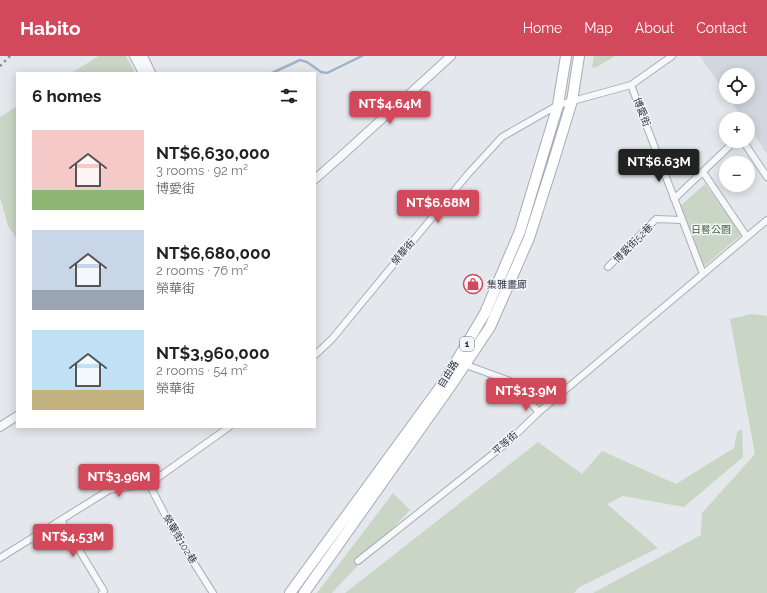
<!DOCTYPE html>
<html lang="en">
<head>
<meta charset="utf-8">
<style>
	body { margin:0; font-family:Raleway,"Noto Sans TC",sans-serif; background:#f2f2f2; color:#222; height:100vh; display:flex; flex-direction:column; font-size:15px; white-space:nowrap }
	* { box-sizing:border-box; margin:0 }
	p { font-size:13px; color:#767676 }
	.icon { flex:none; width:22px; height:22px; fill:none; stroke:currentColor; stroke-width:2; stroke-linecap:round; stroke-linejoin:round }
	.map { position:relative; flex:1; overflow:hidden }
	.side { position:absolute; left:16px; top:16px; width:300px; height:356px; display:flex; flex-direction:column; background:#fff; border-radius:0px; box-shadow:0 2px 10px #0003 }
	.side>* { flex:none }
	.controls { position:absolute; left:719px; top:12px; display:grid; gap:8px }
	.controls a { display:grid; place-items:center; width:36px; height:36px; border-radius:50%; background:#fff; box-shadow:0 2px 10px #0003; font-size:20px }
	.price { position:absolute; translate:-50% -34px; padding:0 9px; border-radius:4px; background:#d1495b; color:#fff; font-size:13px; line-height:26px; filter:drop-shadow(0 1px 2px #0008) }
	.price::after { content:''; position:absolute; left:50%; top:24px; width:12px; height:9px; margin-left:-6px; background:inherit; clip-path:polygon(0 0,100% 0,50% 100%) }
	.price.active { background:#222; color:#fff }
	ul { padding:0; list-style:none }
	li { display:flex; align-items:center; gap:12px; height:100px; padding:0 16px }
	li span { display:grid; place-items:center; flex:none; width:112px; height:80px; border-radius:0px; color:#555 }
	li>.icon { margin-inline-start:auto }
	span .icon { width:48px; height:48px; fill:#fffc; stroke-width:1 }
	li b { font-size:17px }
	h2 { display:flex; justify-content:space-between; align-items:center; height:48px; padding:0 16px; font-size:17px }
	header { display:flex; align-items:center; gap:24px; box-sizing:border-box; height:56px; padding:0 20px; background:#d1495b; color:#fff }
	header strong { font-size:19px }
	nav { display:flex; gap:22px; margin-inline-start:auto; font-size:14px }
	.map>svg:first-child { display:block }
	.built { fill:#d2d6de }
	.green { fill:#c9d6c5 }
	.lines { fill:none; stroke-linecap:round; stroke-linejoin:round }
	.stream { stroke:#9fb4cc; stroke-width:2.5 }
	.minor-casing { stroke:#a9aeb7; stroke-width:8 }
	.tertiary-casing { stroke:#a9aeb7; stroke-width:10 }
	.primary-casing { stroke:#a3abb8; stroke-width:12 }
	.minor { stroke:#f7f8fa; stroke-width:6 }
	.tertiary { stroke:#f7f8fa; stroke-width:8 }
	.primary { stroke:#fff; stroke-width:10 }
	.rail { stroke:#7d8696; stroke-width:2.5; stroke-dasharray:2 4; stroke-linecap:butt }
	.labels { text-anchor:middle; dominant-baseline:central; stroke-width:3; stroke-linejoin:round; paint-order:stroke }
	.shield { fill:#f4f6f9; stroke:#676e7b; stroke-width:1 }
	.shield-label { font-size:9px; font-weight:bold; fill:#2b3445 }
	.street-label { font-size:10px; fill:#2b3445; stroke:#f4f6f9 }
	.park-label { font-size:10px; fill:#3f6138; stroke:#f4f6f9 }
	.poi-label { font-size:10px; fill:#2b3445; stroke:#f4f6f9; text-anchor:start }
</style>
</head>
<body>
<header>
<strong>Habito</strong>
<nav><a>Home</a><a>Map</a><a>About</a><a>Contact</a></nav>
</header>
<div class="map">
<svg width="767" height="537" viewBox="0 0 767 537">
	<rect width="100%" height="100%" fill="#e4e7ec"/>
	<path class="built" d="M700,0h67v98l-19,-28v-7h-5l-15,-22h20v-22h-22v19z"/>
	<path class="green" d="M99,0h27l9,17h-64z
		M594,0h21l-20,12 -3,-1z
		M17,50v133l-9,-13 -8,-29v-80z
		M705,128l37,50 -40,34 -24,-60z
		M752,258l15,2v277h-174l108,-58 1,-22 53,-59 -25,-135z
		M742,373l1,28 -59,50 -61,-11 -16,8 51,44 -80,40 -4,5h-229l193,-151 44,32 20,-23 74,33 58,-36 3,-16z
		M393,437l17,17 -78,83h-15z"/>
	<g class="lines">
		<path class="stream" d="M272,17l28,-13 7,2 14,10 6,1 35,-17"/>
		<defs>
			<path id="minor" d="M631,29l72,189
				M743,85l24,36
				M703,116l44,65
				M674,143l61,-58
				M608,211l48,-48 26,1
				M315,299l17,-16 136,-165 34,-37 56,-32 73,-20 41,-29
				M466,309l44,16 29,31
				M149,428l24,46 40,63
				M61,464l43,71 -2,2
				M0,502l109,-68 40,-6 80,-57
				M358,505l150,-119 31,-30 228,-192"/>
			<path id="tertiary" d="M134,0l9,17
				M143,0l8,17
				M315,123l24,-21 112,-102
				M0,371l17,-11"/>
			<path id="primary" d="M290,537l154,-211 41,-69 35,-82 38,-126 8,-49
				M304,537l148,-209 38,-57 39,-89 24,-75 19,-62 7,-45"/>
		</defs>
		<use href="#minor" class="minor-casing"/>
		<use href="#tertiary" class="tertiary-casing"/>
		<use href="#primary" class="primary-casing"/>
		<use href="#minor" class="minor"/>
		<use href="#tertiary" class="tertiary"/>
		<use href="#primary" class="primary"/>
		<path class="rail" d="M0,10l10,-10"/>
	</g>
	<defs>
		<symbol id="shop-ring" viewBox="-11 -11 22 22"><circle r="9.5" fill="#f4f6f9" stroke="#d1495b" stroke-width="1.5"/><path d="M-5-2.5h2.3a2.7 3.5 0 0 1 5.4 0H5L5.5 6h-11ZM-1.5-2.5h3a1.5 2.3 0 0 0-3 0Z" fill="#d1495b"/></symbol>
	</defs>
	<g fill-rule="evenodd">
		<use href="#shop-ring" x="462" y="217" width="22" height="22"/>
	</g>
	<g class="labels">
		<rect class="shield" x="460" y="281" width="14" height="14" rx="3"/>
		<g class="shield-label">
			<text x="467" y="288">1</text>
		</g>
		<g class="street-label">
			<text transform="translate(642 56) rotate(69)">博愛街</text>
			<text transform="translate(633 187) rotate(-45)">博愛街52巷</text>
			<text transform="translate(403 196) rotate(-50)">榮華街</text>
			<text transform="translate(448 318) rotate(-58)">自由路</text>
			<text transform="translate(505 387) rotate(-41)">平等街</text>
			<text transform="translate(180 483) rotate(59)">榮華街102巷</text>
		</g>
		<g class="park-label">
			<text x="711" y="173">日晷公園</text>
		</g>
		<g class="poi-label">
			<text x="487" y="228">集雅畫廊</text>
		</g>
	</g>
</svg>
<div class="controls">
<a><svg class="icon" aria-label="locate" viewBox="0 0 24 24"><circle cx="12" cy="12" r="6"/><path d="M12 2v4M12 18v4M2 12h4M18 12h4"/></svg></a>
<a>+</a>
<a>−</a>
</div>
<b class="price" style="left:390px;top:69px">NT$4.64M</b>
<b class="price active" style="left:659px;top:127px">NT$6.63M</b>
<b class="price" style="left:438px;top:168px">NT$6.68M</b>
<b class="price" style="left:526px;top:356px">NT$13.9M</b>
<b class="price" style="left:119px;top:442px">NT$3.96M</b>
<b class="price" style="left:73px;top:502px">NT$4.53M</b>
<section class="side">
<h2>6 homes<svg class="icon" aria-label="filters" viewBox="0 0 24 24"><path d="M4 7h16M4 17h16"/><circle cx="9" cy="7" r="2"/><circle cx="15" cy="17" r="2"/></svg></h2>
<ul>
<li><span style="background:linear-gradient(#f6c9c9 75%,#8fb573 0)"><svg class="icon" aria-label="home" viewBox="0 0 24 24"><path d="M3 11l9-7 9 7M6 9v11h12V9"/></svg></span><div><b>NT$6,630,000</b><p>3 rooms · 92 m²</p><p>博愛街</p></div></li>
<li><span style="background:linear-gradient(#c9d6e8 75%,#9aa5b1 0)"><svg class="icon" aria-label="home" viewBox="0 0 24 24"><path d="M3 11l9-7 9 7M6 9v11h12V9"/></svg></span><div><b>NT$6,680,000</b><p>2 rooms · 76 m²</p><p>榮華街</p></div></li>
<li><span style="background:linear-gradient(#bfe0f5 75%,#c2b280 0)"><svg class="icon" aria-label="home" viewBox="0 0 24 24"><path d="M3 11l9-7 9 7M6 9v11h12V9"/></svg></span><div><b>NT$3,960,000</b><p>2 rooms · 54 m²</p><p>榮華街</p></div></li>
</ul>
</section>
</div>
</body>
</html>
